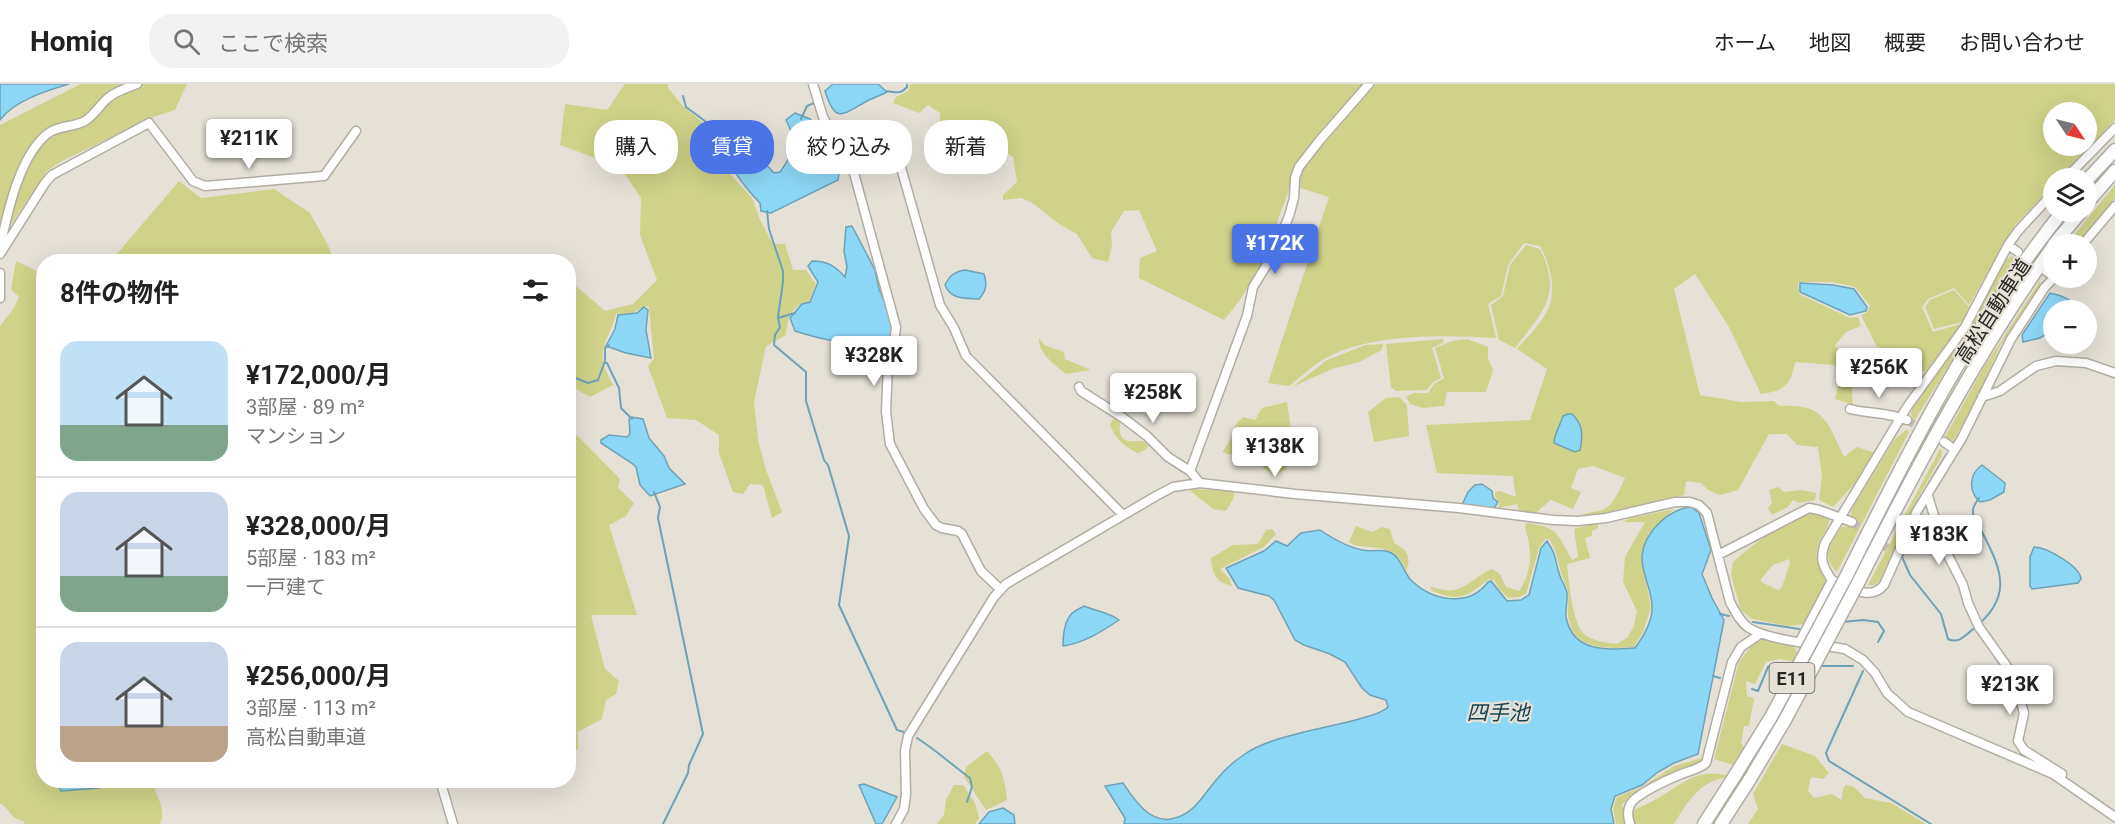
<!DOCTYPE html>
<html lang="ja">
<head>
<meta charset="utf-8">
<style>
	body { margin:0; font-family:Roboto,"Noto Sans JP",sans-serif; background:#f2f2f2; color:#222; height:100vh; display:flex; flex-direction:column; font-size:22px; white-space:nowrap }
	* { box-sizing:border-box; margin:0 }
	p { font-size:20px; color:#767676 }
	.icon { flex:none; width:33px; height:33px; fill:none; stroke:currentColor; stroke-width:2; stroke-linecap:round; stroke-linejoin:round }
	.map { position:relative; flex:1; overflow:hidden }
	.sheet { position:absolute; left:36px; top:170px; width:540px; height:534px; display:flex; flex-direction:column; background:#fff; border-radius:24px; box-shadow:0 6px 24px #0002 }
	.sheet>* { flex:none }
	.guide { position:absolute; left:594px; top:36px; width:570px; height:54px; display:flex; gap:12px }
	.needle { width:39px; rotate:125deg }
	.fabs { position:absolute; left:2043px; top:18px; display:grid; gap:12px }
	.fabs a { display:grid; place-items:center; width:54px; height:54px; border-radius:50%; background:#fff; box-shadow:0 6px 24px #0002; font-size:30px }
	.price { position:absolute; translate:-50% -51px; padding:0 14px; border-radius:6px; background:#fff; color:#222; font-size:20px; line-height:39px; filter:drop-shadow(0 2px 3px #0008) }
	.price::after { content:''; position:absolute; left:50%; top:36px; width:18px; height:14px; margin-left:-9px; background:inherit; clip-path:polygon(0 0,100% 0,50% 100%) }
	.price.current { background:#4a74e6; color:#fff }
	ul { padding:0; list-style:none }
	li { display:flex; align-items:center; gap:18px; height:150px; padding:0 24px }
	li+li { border-top:2px solid #e0e0e0 }
	li span { display:grid; place-items:center; flex:none; width:168px; height:120px; border-radius:18px; color:#555 }
	li>.icon { margin-inline-start:auto }
	span .icon { width:72px; height:72px; fill:#fffc; stroke-width:1 }
	li b { font-size:26px }
	h2 { display:flex; justify-content:space-between; align-items:center; height:72px; padding:0 24px; font-size:26px }
	.tag { padding:0 21px; border-radius:24px; background:#fff; box-shadow:0 6px 24px #0002; font-size:21px; line-height:54px }
	.tag.current { background:#4a74e6; color:#fff }
	header { display:flex; align-items:center; gap:36px; box-sizing:border-box; height:84px; padding:0 30px; background:#fff; border-bottom:2px solid #e0e0e0 }
	header strong { font-size:28px }
	nav { display:flex; gap:33px; margin-inline-start:auto; font-size:21px }
	.search { width:420px; height:54px; background:#f2f2f2; display:flex; align-items:center; gap:15px; box-sizing:border-box; padding:0 21px; border-radius:24px; color:#767676; font-size:22px }
	.map>svg:first-child { display:block }
	.green { fill:#cfd288; fill-rule:evenodd }
	.water { fill:#8dd7f6; stroke:#6ea2b6; stroke-width:1.5 }
	.lines { fill:none; stroke-linecap:round; stroke-linejoin:round }
	.stream { stroke:#6ea2b6; stroke-width:2 }
	.minor-tunnel { stroke:#c0bbb3; stroke-width:8; stroke-dasharray:8 4; stroke-linecap:butt }
	.minor-casing { stroke:#b2ada3; stroke-width:11 }
	.highway-casing { stroke:#b2ada3; stroke-width:15 }
	.minor { stroke:#fff; stroke-width:8 }
	.highway { stroke:#fff; stroke-width:12 }
	.highway-bridge-casing { stroke:#b2ada3; stroke-width:15; stroke-linecap:butt }
	.highway-bridge { stroke:#fff; stroke-width:12 }
	.labels { text-anchor:middle; dominant-baseline:central; stroke-width:4.5; stroke-linejoin:round; paint-order:stroke }
	.shield { fill:#e6e1d7; stroke:#605d58; stroke-width:1.5 }
	.shield-label { font-size:18px; font-weight:bold; fill:#272522 }
	.street-label { font-size:20px; fill:#272522; stroke:#e6e1d7 }
	.water-label { font-size:21px; font-style:italic; fill:#184353; stroke:#e6e1d7 }
</style>
</head>
<body>
<header>
<strong>Homiq</strong>
<div class="search"><svg class="icon" aria-label="search" viewBox="0 0 24 24"><circle cx="10" cy="10" r="6"/><path d="M15 15l6 6"/></svg>ここで検索</div>
<nav><a>ホーム</a><a>地図</a><a>概要</a><a>お問い合わせ</a></nav>
</header>
<div class="map">
<svg width="2115" height="740" viewBox="0 0 2115 740">
	<rect width="100%" height="100%" fill="#e6e1d7"/>
	<path class="green" d="M81,0h106l-12,26 -19,6 -94,45 -15,10 -47,70v-116z
		M625,0h43v4l14,17 26,22 22,47 22,24 8,22 13,24h12l8,26h13l10,14 -7,17c-19,6 -21,16 -23,34l-20,11 -12,56 4,38 8,30 16,42 -10,6 -9,-33 -13,-1 -7,10 -10,-2 -14,-39v-18l-23,-15 -29,-2 -19,-52 6,-7 -5,-52 -3,-1 -14,7 -16,1c-10,35 -23,35 -3,71l-23,12 -21,-12v-65l5,-36 31,27 28,-7 24,-24 -17,-45 1,-37 -21,-31 -60,-22 5,-41 42,6z
		M910,0h1205v36l-56,58h-5l-1,7 -38,40 -46,80 -15,-17 -26,11 -6,8 11,25 28,-8 -34,47 -18,1 -3,11 -13,-8 12,-22 -28,-6 -16,-32 5,-2 4,-7 -15,-19 -23,-5h-34l1,12 51,24 8,-1 3,9 -15,6 -11,13 15,21 3,39 -18,-6 6,-26 -7,-8 -39,-3c-4,23 -11,29 -34,32l-32,-67 -34,-53 -21,15 26,106 41,7 33,-1 5,5c46,-2 47,14 65,51l13,-10 18,6 -15,25 -27,29 -14,-7 3,-23 -4,-30 -21,-2 -10,-11h-18l-31,56 -18,5 -12,-5 -7,-7 -15,-2 -2,14 -68,17 -35,4c7,-5 15,-3 23,-7 9,-3 17,-22 21,-31l-32,-12 -15,3 -7,19 10,4 -8,17 -22,-9 -17,14 -15,-4 -2,-6 -19,4 2,-6 -5,-5v-5l5,-1 16,6 -3,-21 -76,-3 -11,-48 104,-5 17,-51 -30,-20c9,-11 26,-27 31,-40 9,-20 2,-45 -8,-63l-16,-3 -16,22 -7,31 -13,8 8,34c-50,-3 -125,-5 -170,20 -13,7 -25,19 -37,28l-21,-3 61,-186 -38,-12 -13,34 -9,33 -29,48 -16,20 -85,-42 1,-20 17,-7 -18,-41 -15,1 -13,21 1,14 -4,16 -16,-4 -15,-24 -18,-10 -28,-22 -10,-4 -18,2v-5l14,-13 -4,-25 -32,-20v20l-10,12 -36,-28 5,-10v-18l-12,-8 -9,8 -26,-10 3,-6 12,-6zM2054,28h32v34h-32z
		M179,97l22,17 73,-9 36,24 18,32 6,16h-223z
		M2115,101v13l-36,46h-12z
		M1526,161l14,4c23,46 2,64 -25,99l-16,-8 -8,-35 12,-9 7,-31z
		M2012,172l4,3 -102,162 -3,-7 2,-9 57,-80 36,-65z
		M16,177l27,13 1,506h14l-1,4h48l-1,-4h48c3,15 15,28 8,44h-136v-3c-14,-2 -14,-12 -24,-18v-477l14,-18 5,-11 -8,-8z
		M2040,197v5l-40,60 -29,65 -18,30 -6,-1 -2,-3 39,-70z
		M1954,206l15,17 -7,15 -28,7 -9,-22 5,-7z
		M1039,254l5,7 20,7 1,7 26,11 -25,4c-11,-9 -28,-21 -27,-36z
		M1443,255l1,3 -12,6 9,30 -8,4 -6,8 -31,1 -5,-4 -5,-43z
		M1467,255l21,8v11l5,12 -7,22h-39l-3,14 -21,2 -13,-4 -4,-7 8,-4h14l6,-9 10,-6 -9,-30 17,-7z
		M1383,260l-1,6 -23,12 -27,7 -40,18 35,-27 39,-15z
		M1399,313l8,8 2,31 -35,6 -6,-30 18,-14z
		M1287,318l5,35 -15,16 -1,7 10,4v6l-13,4 -9,-5 -7,-15 -12,-13 -15,14 -8,-3 11,-16 3,-12 7,-7 12,3 7,-12z
		M1114,334l6,4c-2,22 7,19 23,19l6,4 -4,5 -7,3c-13,-6 -22,-13 -28,-28z
		M569,343l51,52 -2,9 16,15 -8,13 -17,9 28,90h-46l14,54 14,12 -3,13 -10,6 -4,19 -24,13v18l-10,-1z
		M1906,346l3,2 -72,140c-17,-16 -6,-29 5,-45l8,-1 4,-7 -3,-3 1,-7 42,-69z
		M1940,365l2,1 -1,7 -25,44v5l-36,75 -6,4h-6z
		M1778,403l6,5 18,-2 14,3 -1,7 -16,3 -6,-3 -5,7 -16,8 -4,-7 4,-5 -3,-13z
		M1188,405l47,2 -2,8 -7,12 -13,-2z
		M1674,425l-25,24 -8,23 10,52 -8,24 -9,15c-27,2 -63,4 -66,-33 -1,-7 1,-15 0,-23 -2,-6 -5,-12 -7,-18 -4,-15 -3,-19 -12,-34h-4l-6,9 -13,46 -7,3 -11,1 -8,-8 -6,-10 -5,-1c-22,18 -30,23 -57,12l-2,-5c32,13 37,-6 62,-17l8,5 6,13 13,4c14,-21 13,-41 6,-64l1,-4c33,4 31,11 46,37l6,-3 -4,-28 24,-6v5l-6,3v5l-7,2 5,20 -23,6c2,18 5,58 17,70 8,7 23,9 33,10l10,-6 7,-12 3,-15 -14,-29 2,-25 20,-35h-22l7,-4z
		M1817,429l12,5c-1,13 -4,12 -9,22 -7,17 -2,29 7,42l-22,42 -17,2 -36,-7 -11,-9 -10,-35 2,-13c24,-21 52,-44 84,-49zM1789,475l1,4 -8,24 -4,3 -17,-8v-3l12,-14z
		M1356,442l16,6 10,-5 8,2 4,14c13,7 18,13 12,28 -9,-26 -29,-22 -52,-26l-5,-3z
		M1272,445l4,5 -12,13 -44,22 9,9 3,8c-16,-4 -20,-12 -21,-28l22,-13 25,-1 8,-14z
		M1764,555l30,7 3,8 -3,8 -14,-3 -14,3 -11,22 -9,-3 1,15 7,2 -5,28h-5l-3,17 3,4 -11,18 -19,-6 25,-97 14,-18z
		M1782,660l33,12 14,17 -6,6 -12,-2 -3,14 6,7 18,-4 10,6 1,-12 3,-3 8,2 11,11 26,5 35,21h-178l10,-15 -5,-15z
		M987,667c15,17 18,27 20,49l-21,10 -22,-33 2,-10z
		M1702,674l1,3c-7,7 -18,8 -27,12 -19,8 -38,18 -54,31l2,10c11,-5 23,-9 34,-16 25,-14 36,-29 68,-23l-2,3c-24,3 -38,26 -50,46h-58l-3,-16 4,-11 25,-10 32,-21z
		M954,701h9l12,18 4,15 -4,6h-38l7,-9 2,-15z"/>
	<path class="water" d="M0,0h69c-23,7 -54,16 -69,36z
		M833,0h45l9,8c-7,4 -15,6 -22,10 -24,14 -30,21 -40,-11z
		M795,29l15,6 14,17c-1,17 19,26 14,44l-67,33 -10,-2 -1,-8c-20,-20 -34,-43 -45,-68l10,-9 3,1 12,20 19,10 15,16 6,-1c13,-17 17,-32 6,-52z
		M852,142l23,44 4,19 13,31v15c-23,18 -72,4 -97,-4l-5,-13 12,-14 8,-2 8,-20 -10,-16 4,-5c16,0 23,5 33,16l2,-10 -3,-16 2,-24z
		M965,186l19,4c3,10 3,16 -5,25 -14,-1 -28,1 -34,-14 5,-10 9,-13 20,-15z
		M1800,199l33,2 21,4 13,18 -1,4 -16,4 -50,-23z
		M2050,209c11,2 25,8 31,17h-27l-1,20 -13,8 -17,4 -1,-7z
		M644,223l4,3 -2,20 5,28 -25,-5 -20,-7 9,-17 3,-14 19,-2z
		M1568,330h4c11,10 11,22 8,36l-5,2 -21,-9c0,-9 6,-17 9,-27z
		M631,333l12,2 6,19 15,18 5,12 16,16 -35,12 -10,-11 -4,-18 -3,-3 -32,-21v-3l8,-5 18,2 3,-3 -1,-15z
		M1982,381l23,18 -1,9 -14,8 -10,2c-12,-11 -11,-28 2,-37z
		M1482,400l10,7 1,7 5,4 -4,6 -32,-3 6,-13 7,-7z
		M1691,423l8,6 12,37 -9,24 10,24 12,22 -26,134 -24,9 -16,9 -16,13 -27,11 -4,13 3,15h-490l1,-6 -20,-32 18,-3c10,15 26,40 48,36 24,-4 32,-25 47,-41 7,-9 18,-18 27,-24 25,-18 83,-26 114,-35 10,-3 22,-5 29,-12l-2,-7 -16,-5 -8,-7 -17,-26 -15,-8 -26,-9 -9,-5 -21,-40 -5,-4 -31,-8 -12,-20 38,-17 12,-10 11,5 14,-13 19,-3c12,8 27,17 42,20 8,2 19,-1 27,2 12,4 14,20 22,28 21,21 58,28 77,2l3,-1 16,20 14,-1 8,-5 12,-47 6,-7c11,16 7,19 13,35 2,6 6,11 7,17 1,8 -2,16 -1,24 7,36 41,33 69,31 8,-11 18,-28 17,-42 0,-16 -11,-34 -10,-50 2,-24 27,-47 49,-49z
		M2034,463c12,0 46,19 47,32l-3,4 -46,6 -2,-3v-29z
		M1084,522c12,5 26,7 35,14 -18,12 -35,23 -56,26 0,-11 1,-28 12,-35 3,-2 6,-3 9,-5z
		M58,696h46l1,4 -6,4 -38,3 -4,-7z
		M864,700l33,13 -15,27h-6l-17,-39z
		M1003,724l11,7 1,9h-36l10,-12z"/>
	<g class="lines">
		<path class="stream" d="M886,7c9,1 14,4 21,-4v-3
			M683,12l3,11 23,17 8,12
			M801,35l6,-13 9,-4
			M767,127l2,18 14,42v11l-5,35
			M795,229l-17,5 2,9 -5,8 -1,10 32,27v29l18,59 4,5 21,71 -10,69 58,125 7,2
			M604,279h3l12,25 2,20 11,11
			M568,291l20,8 10,-3 7,-19v-13l4,-3
			M1929,399l17,-28
			M654,408l6,15 -2,11 45,216 -14,31 -1,8 -25,51
			M1920,433l-18,40 8,18 31,39 7,25c10,5 17,-3 24,-9 41,-32 31,-58 10,-98 -3,-7 -10,-14 -9,-22 0,-4 4,-9 6,-12
			M1720,530l9,2
			M1753,538l46,7
			M1842,538l21,-2 15,2 6,9 -6,11
			M1818,582h35
			M1863,587l-37,82 3,8 102,63
			M1713,592l7,2
			M1752,605l6,2 10,-24 4,-2h23
			M917,654c19,12 35,27 53,40l2,9 -5,15"/>
		<path class="minor-tunnel" d="M1907,336l31,19
			M1852,438l39,29"/>
		<defs>
			<path id="minor" d="M813,0l10,33 31,56 42,154 -2,17 -6,20 -2,48 4,32 34,65 12,16 6,3 16,3 4,3 19,37 19,18
				M835,51l20,-3 37,4 48,169 14,23 12,28 157,159
				M2066,94l49,-50
				M2054,108l-36,39 -10,14 -43,82 -58,80 -82,136c-6,16 -2,24 7,37 17,7 38,22 52,5l33,-74 45,-73 49,-99 34,-52 9,-9
				M2083,160l32,-38
				M2008,161l10,7
				M0,164c7,-34 20,-96 50,-116 11,-7 25,-5 35,-11 9,-6 15,-16 23,-23 8,-7 19,-10 29,-14
				M0,170l45,-71 7,-8 97,-52 44,58 12,5 119,-10 32,-45
				M2046,187l8,6
				M0,189v25
				M1079,303l2,4 41,26 25,19 21,21 22,14 10,12
				M1982,313l18,-6 36,-25 20,-5 30,2 29,10
				M1850,325c19,5 38,3 57,11
				M1944,358l10,7
				M1190,387l57,-155 6,-29 20,-32 16,-39 5,-18 1,-20 4,-11 21,-27 49,-56
				M1928,412l15,49 20,40 5,18 11,24 34,48 11,38 -6,28 6,9 38,24
				M1718,471l91,-47 10,2 33,12
				M1800,557l32,-61
				M440,696l13,44
				M896,740l8,-15 2,-15 -1,-43 3,-15 86,-139 12,-13 150,-88 17,-9 27,-4 95,11 164,14 94,12 25,1 28,-3 69,-16h15l9,3 8,8 23,89c5,9 10,20 19,26 18,12 72,17 96,21l18,11 12,13 12,20 21,19 145,62 62,43
				M1630,740c-2,-6 -3,-13 0,-19 4,-10 39,-26 49,-30 9,-4 19,-5 27,-12l26,-101 9,-15 19,-13"/>
			<path id="highway" d="M2086,97l29,-31
				M2086,120l29,-33
				M2054,160l27,-32
				M1846,493c63,-127 127,-254 216,-365
				M1858,499c59,-117 120,-231 196,-338
				M1704,740l30,-47
				M1721,740l29,-45"/>
		</defs>
		<use href="#minor" class="minor-casing"/>
		<use href="#highway" class="highway-casing"/>
		<use href="#minor" class="minor"/>
		<use href="#highway" class="highway"/>
		<defs>
			<path id="highway-bridge" d="M1734,693l37,-60 75,-140
				M1750,695l35,-59 73,-137"/>
		</defs>
		<use href="#highway-bridge" class="highway-bridge-casing"/>
		<use href="#highway-bridge" class="highway-bridge"/>
	</g>
	<g class="labels">
		<rect class="shield" x="1769.5" y="579" width="45" height="30" rx="4.5"/>
		<g class="shield-label">
			<text x="1792" y="594">E11</text>
		</g>
		<g class="street-label">
			<text transform="translate(1993 227) rotate(-57)">高松自動車道</text>
		</g>
		<g class="water-label">
			<text x="1498" y="629">四手池</text>
		</g>
	</g>
</svg>
<div class="fabs">
<a><svg class="needle" viewBox="-14 -14 28 28"><path d="M0-13l5 13h-10z" fill="#e53935"/><path d="M0 13l5-13h-10z" fill="#767676"/></svg></a>
<a><svg class="icon" aria-label="layers" viewBox="0 0 24 24"><path d="M12 4l9 5-9 5-9-5zM3 14l9 5 9-5"/></svg></a>
<a>+</a>
<a>−</a>
</div>
<b class="price" style="left:249px;top:86px">¥211K</b>
<b class="price current" style="left:1275px;top:191px">¥172K</b>
<b class="price" style="left:874px;top:303px">¥328K</b>
<b class="price" style="left:1879px;top:315px">¥256K</b>
<b class="price" style="left:1153px;top:340px">¥258K</b>
<b class="price" style="left:1275px;top:394px">¥138K</b>
<b class="price" style="left:1939px;top:482px">¥183K</b>
<b class="price" style="left:2010px;top:632px">¥213K</b>
<div class="guide">
<a class="tag">購入</a>
<a class="tag current">賃貸</a>
<a class="tag">絞り込み</a>
<a class="tag">新着</a>
</div>
<section class="sheet">
<h2>8件の物件<svg class="icon" aria-label="filters" viewBox="0 0 24 24"><path d="M4 7h16M4 17h16"/><circle cx="9" cy="7" r="2"/><circle cx="15" cy="17" r="2"/></svg></h2>
<ul>
<li><span style="background:linear-gradient(#bfe0f5 70%,#7fa58c 0)"><svg class="icon" aria-label="home" viewBox="0 0 24 24"><path d="M3 11l9-7 9 7M6 9v11h12V9"/></svg></span><div><b>¥172,000/月</b><p>3部屋 · 89 m²</p><p>マンション</p></div></li>
<li><span style="background:linear-gradient(#c9d6e8 70%,#7fa58c 0)"><svg class="icon" aria-label="home" viewBox="0 0 24 24"><path d="M3 11l9-7 9 7M6 9v11h12V9"/></svg></span><div><b>¥328,000/月</b><p>5部屋 · 183 m²</p><p>一戸建て</p></div></li>
<li><span style="background:linear-gradient(#c9d6e8 70%,#b9a48a 0)"><svg class="icon" aria-label="home" viewBox="0 0 24 24"><path d="M3 11l9-7 9 7M6 9v11h12V9"/></svg></span><div><b>¥256,000/月</b><p>3部屋 · 113 m²</p><p>高松自動車道</p></div></li>
</ul>
</section>
</div>
</body>
</html>
